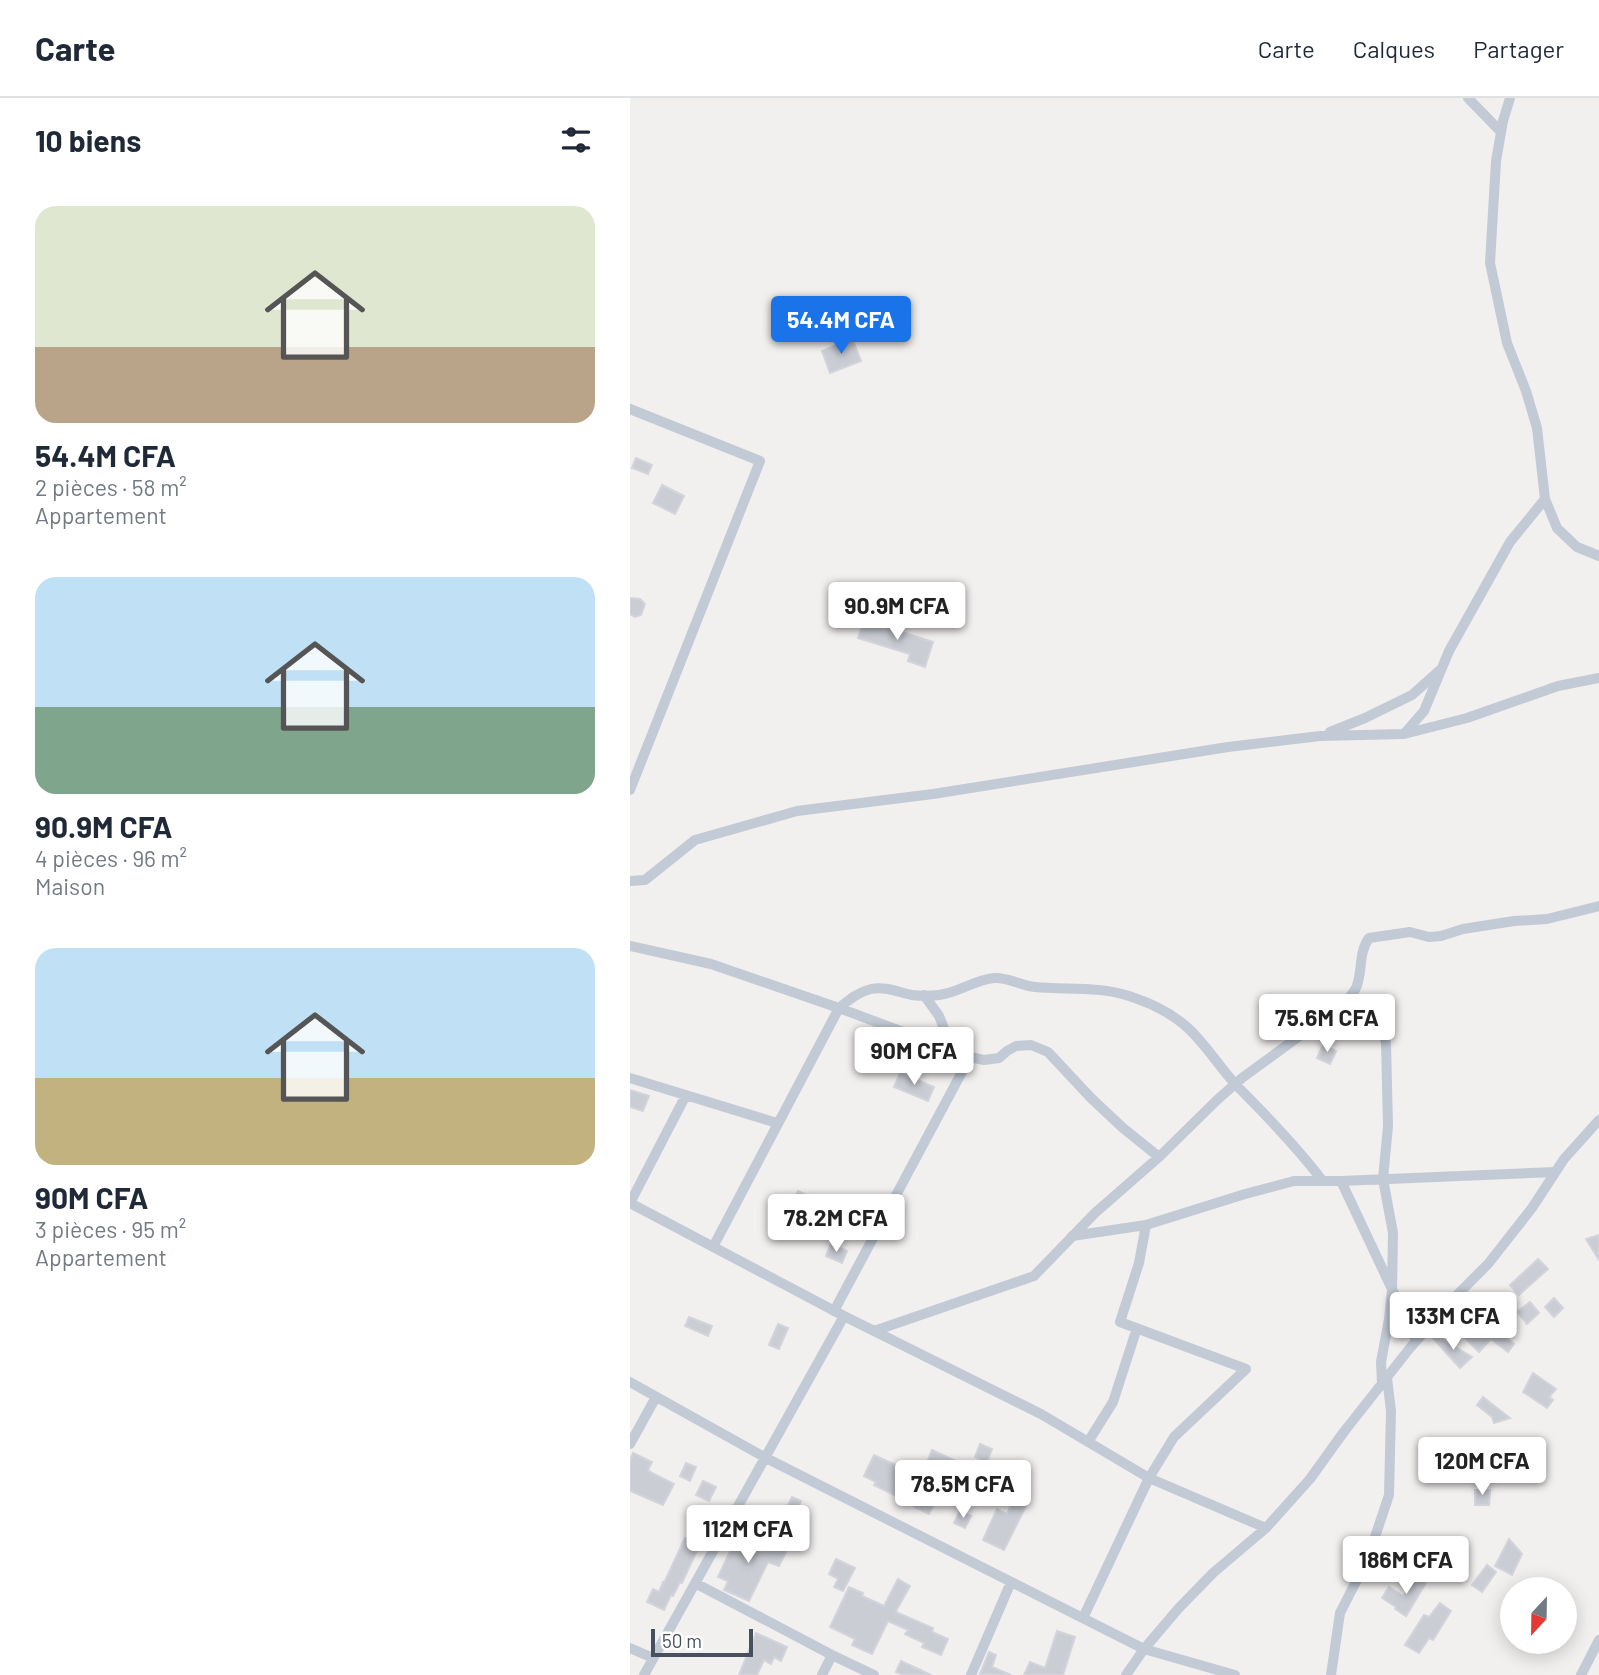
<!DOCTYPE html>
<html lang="fr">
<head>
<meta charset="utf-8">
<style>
	body { margin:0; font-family:Barlow,sans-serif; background:#f2f2f3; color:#1f2937; height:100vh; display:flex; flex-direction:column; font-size:26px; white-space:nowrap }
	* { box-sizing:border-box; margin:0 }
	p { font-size:23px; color:#747a83 }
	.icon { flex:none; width:38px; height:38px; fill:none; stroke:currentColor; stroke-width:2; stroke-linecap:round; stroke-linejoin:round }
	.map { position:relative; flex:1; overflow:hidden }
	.side { display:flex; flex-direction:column; background:#fff; width:630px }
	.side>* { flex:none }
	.needle { width:46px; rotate:202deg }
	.tools { position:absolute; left:870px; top:1479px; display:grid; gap:14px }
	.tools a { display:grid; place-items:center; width:77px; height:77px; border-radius:50%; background:#fff; box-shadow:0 4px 18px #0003; font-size:35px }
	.scale { position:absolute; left:21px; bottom:18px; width:102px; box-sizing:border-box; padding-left:7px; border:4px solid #46505e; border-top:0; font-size:19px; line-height:24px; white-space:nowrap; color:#46505e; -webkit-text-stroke:5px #fff; paint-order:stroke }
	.price { position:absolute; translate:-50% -60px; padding:0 16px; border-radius:7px; background:#fff; color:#222; font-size:23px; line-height:46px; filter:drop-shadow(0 2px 4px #0008) }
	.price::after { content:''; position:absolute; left:50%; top:42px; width:21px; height:16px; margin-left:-10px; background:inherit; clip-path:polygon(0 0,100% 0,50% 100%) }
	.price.on { background:#1a73e8; color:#fff }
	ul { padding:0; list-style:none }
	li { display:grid; align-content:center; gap:14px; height:371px; padding:0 35px }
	li span { display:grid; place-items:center; height:217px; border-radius:21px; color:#555 }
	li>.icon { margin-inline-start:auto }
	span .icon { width:126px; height:126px; fill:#fffc; stroke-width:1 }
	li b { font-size:30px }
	h2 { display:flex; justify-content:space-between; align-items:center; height:84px; padding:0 35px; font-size:30px }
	header { display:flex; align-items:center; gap:42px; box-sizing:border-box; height:98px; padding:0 35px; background:#fff; border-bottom:2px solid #e0e1e3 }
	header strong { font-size:33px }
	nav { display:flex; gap:38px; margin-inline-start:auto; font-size:24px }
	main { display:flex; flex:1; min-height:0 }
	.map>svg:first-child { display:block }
	.building { fill:#cbcdd5; stroke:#d3d4db; stroke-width:2 }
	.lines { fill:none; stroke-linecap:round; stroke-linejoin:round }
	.street { stroke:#c2cad5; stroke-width:10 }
</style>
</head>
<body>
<header>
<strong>Carte</strong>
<nav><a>Carte</a><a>Calques</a><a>Partager</a></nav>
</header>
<main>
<section class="side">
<h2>10 biens<svg class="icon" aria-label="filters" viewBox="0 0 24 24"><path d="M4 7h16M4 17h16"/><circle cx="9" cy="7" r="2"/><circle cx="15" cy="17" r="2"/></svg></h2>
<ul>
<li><span style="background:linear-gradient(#dfe7d0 65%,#b9a48a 0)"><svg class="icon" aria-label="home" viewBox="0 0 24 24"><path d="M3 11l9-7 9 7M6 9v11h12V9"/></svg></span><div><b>54.4M CFA</b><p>2 pièces · 58 m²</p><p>Appartement</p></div></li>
<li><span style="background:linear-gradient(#bfe0f5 60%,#7fa58c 0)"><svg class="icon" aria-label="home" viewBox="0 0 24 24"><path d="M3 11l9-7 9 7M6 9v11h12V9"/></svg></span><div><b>90.9M CFA</b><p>4 pièces · 96 m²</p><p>Maison</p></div></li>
<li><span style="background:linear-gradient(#bfe0f5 60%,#c2b280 0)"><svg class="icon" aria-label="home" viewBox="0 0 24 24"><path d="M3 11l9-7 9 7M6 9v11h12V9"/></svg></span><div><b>90M CFA</b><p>3 pièces · 95 m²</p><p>Appartement</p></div></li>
</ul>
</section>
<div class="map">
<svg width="969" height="1577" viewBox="0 0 969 1577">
	<rect width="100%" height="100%" fill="#f2efef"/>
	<path class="building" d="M222,240l9,23 -31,12 -8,-22z
		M6,360l16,7 -4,9 -16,-6z
		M32,387l22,11 -9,18 -22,-11z
		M0,500l10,1 5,5 -4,11 -6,2 -5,-3z
		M234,522l69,22 -8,25 -17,-6 2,-7 -52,-16z
		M235,930l40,16 -8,20 -40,-17z
		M693,947l13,6 -6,13 -13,-6z
		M270,975l34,14 -6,14 -34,-14z
		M0,992l19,6 -6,15 -13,-4z
		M168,1093l12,6 -10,20 -12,-6z
		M969,1137v25l-13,-21z
		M201,1146l16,7 -5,12 -16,-7z
		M908,1161l10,10 -29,26 -9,-10z
		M924,1200l9,10 -9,9 -9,-10z
		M900,1204l9,11 -12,11 -10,-12z
		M59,1219l23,9 -4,10 -23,-10z
		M825,1219l24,19 11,-12 24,20 -6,8 -17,-13 -12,13 -29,-29z
		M148,1226l10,4 -9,21 -10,-4z
		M803,1236l39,23 -12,11 -29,-32z
		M903,1275l23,16 -7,8 4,3 -6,8 -24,-16z
		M853,1299l27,21 -16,5 -2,-6 -15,-12z
		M350,1346l12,5 -5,13 -12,-5z
		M302,1352l45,21 -8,17 -8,-4 -2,4 -13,-7 -17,33 -15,-7 9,-19 -21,-10 -8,17 -20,-10 2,-3 -12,-6 10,-21 26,12 1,-2 8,3 2,-4 13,6z
		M3,1355l19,9 -4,8 4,3 22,11 -11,21 -33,-14v-31z
		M56,1365l10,4 -6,14 -10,-5z
		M73,1383l13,6 -7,14 -13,-6z
		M845,1392h15l-1,15h-14z
		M387,1394l13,6 -26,52 -21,-10 14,-31 10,5z
		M162,1399l9,4 -12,26 -9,-5z
		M330,1413l11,5 -6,12 -11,-5z
		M109,1434l10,4v-1l37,17 -7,14 -11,-4 -19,39 -25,-11 4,-9 -10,-4z
		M765,1439l12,7 -9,16 -12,-7z
		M55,1440l15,6 -18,39 -2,-1 -7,14 -2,-1 -7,15 -17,-8 6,-13 6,3 4,-10 1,1z
		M879,1441l13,15 -10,21 -17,-9z
		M206,1461l19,9 -12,23 -9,-4 4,-8 -9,-5z
		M857,1467l9,7 -14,20 -10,-7z
		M788,1476l9,7 -21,35 -11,-7 1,-2 -14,-9 7,-11 14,9z
		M268,1481l12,7 -14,25 2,2 35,15 -1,4 16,7 -7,16 -19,-8 2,-4 -19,-9 3,-4 -20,-9 -16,33 -20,-9 3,-6 -25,-12 19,-40 14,6 -1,3 22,10z
		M810,1505l11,8 -18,29 -4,-2 -10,15 -14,-8 19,-30 5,2z
		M427,1533l18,6 -12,38h-39l6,-13 15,6z
		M126,1535l31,14 -6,14 -7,-4 -3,7 -7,-4 -7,15h-18z
		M359,1554l7,3 -4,12 19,8 -31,-1z
		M271,1563l30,14h-28l-7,-3z"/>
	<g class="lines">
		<path class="street" d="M838,0l33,34
			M880,0l-7,23 -7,40 -6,102 17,80 19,48 11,37 8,71 12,29 20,19 22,9
			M0,311l130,52 -130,329
			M700,634l35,-14 47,-23 28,-25
			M774,636l20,-23 25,-60 61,-109 35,-43
			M0,783l15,-1 50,-40 102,-29 136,-17 295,-47 92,-11 84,-2 63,-16 91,-32 41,-8
			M0,848l81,18 128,44 131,49 14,3 15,-2 8,-7 9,-5 15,-1 17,7 43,46 32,30 36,29
			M294,897l15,21 14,35
			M716,904l36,23 4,18 2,83 -5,53 10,54 -1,58 -3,28 -8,43 1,22
			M0,980l147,45
			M711,1083l75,159
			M0,1105l214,113 197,98 108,64 117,50
			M0,1105l56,-108
			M442,1138l74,-11 99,-31 49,-13h47l214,-9
			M83,1149l126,-239c10,-8 19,-16 32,-19 14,-3 27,3 41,6 8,1 19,1 27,0 19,-2 35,-15 55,-17 15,-1 27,8 41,9 31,3 64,-1 94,9 22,7 43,17 60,33 18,17 31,39 48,57 30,30 59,60 85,94
			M204,1213l136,-254
			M244,1233l160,-55 61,-63 64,-56 58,-57 25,-22 104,-76c3,-5 8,-10 10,-14 7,-16 2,-35 13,-50l41,-6 19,5 12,-1 22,-7 51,-8 33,-2 52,-13
			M0,1284l136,76 378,191 91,26
			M458,1344l25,-40 24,-74
			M0,1346l26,-47
			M65,1485l137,72 42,20
			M453,1520l66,-140 25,-41 72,-68 -126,-47 19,-59 7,-38
			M0,1550l23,10
			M14,1577l200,-359
			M192,1577l10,-20
			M341,1577l40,-93
			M496,1577l18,-26 34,-40 35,-36 53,-45 44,-49 33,-46 67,-85 45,-51 33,-33 44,-56 32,-49 35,-39
			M701,1577l9,-62 28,-55 21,-63 2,-84 -4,-33
			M951,1577l18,-35"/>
	</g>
</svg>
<div class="tools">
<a><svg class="needle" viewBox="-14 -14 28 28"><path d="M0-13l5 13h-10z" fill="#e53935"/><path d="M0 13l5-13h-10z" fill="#747a83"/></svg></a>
</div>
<div class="scale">50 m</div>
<b class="price on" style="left:211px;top:258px">54.4M CFA</b>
<b class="price" style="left:267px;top:544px">90.9M CFA</b>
<b class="price" style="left:697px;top:956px">75.6M CFA</b>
<b class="price" style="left:284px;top:989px">90M CFA</b>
<b class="price" style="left:206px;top:1156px">78.2M CFA</b>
<b class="price" style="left:823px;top:1254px">133M CFA</b>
<b class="price" style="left:852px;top:1399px">120M CFA</b>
<b class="price" style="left:333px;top:1422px">78.5M CFA</b>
<b class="price" style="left:118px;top:1467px">112M CFA</b>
<b class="price" style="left:776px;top:1498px">186M CFA</b>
</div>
</main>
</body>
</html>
